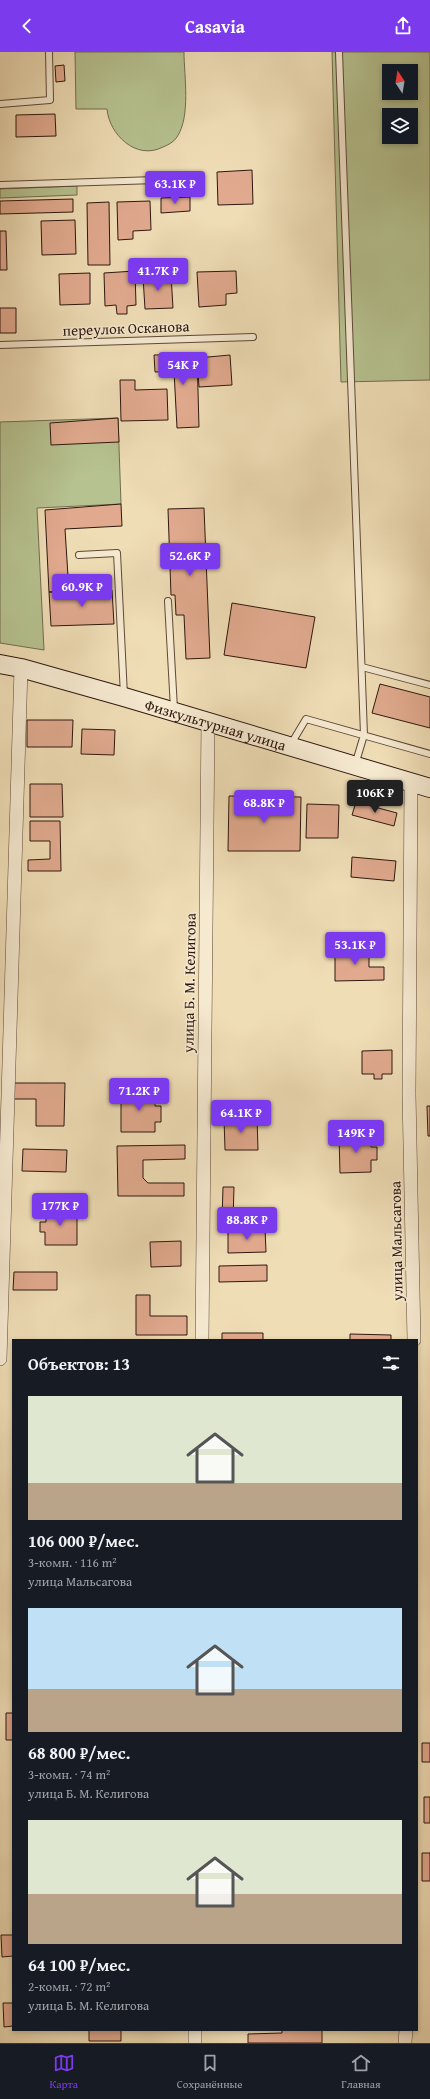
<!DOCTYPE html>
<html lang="ru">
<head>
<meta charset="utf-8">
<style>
	body { margin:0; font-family:"Gentium Book Plus",serif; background:#20242c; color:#f1f3f6; height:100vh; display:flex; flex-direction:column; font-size:15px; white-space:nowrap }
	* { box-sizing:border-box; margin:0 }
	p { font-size:13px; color:#9ea1a6 }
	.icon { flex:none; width:22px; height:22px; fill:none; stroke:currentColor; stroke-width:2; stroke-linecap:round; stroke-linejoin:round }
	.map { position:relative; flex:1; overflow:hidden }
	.details { position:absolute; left:12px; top:1287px; width:406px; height:692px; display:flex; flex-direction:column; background:#171b24; border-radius:0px; box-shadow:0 2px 6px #0003 }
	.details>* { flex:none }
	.needle { width:26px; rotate:348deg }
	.controls { position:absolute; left:382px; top:12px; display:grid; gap:8px }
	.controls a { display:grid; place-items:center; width:36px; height:36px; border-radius:0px; background:#171b24; box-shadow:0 2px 6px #0003; font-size:20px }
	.price { position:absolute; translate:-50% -34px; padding:0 9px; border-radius:4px; background:#7c3aed; color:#fff; font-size:13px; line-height:26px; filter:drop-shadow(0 1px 2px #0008) }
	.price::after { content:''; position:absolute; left:50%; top:24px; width:12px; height:9px; margin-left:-6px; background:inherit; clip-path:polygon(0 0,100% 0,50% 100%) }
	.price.on { background:#222; color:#fff }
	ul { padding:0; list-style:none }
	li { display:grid; align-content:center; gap:8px; height:212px; padding:0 16px }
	li span { display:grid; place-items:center; height:124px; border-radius:0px; color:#555 }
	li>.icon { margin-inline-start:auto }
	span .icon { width:72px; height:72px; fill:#fffc; stroke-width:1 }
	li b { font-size:17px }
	h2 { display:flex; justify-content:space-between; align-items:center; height:48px; padding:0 16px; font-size:17px }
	header { display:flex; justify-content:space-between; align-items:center; height:52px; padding:0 16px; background:#7c3aed; color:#fff; font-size:18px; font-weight:700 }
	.tab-bar { display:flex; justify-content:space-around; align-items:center; height:56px; border-top:1px solid #363941; background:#171b24; font-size:11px; color:#9ea1a6 }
	.tab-bar a { display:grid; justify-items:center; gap:2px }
	.tab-bar .on { color:#7c3aed }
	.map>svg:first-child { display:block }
	.green { fill:#b6c290; stroke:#726c4f; fill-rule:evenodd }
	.building { fill:#e1aa8f; stroke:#2e170e }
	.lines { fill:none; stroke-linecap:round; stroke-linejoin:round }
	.lane-casing { stroke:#5e4838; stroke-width:8 }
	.street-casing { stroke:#5e4838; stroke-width:14 }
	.secondary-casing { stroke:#2e170e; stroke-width:20 }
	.lane { stroke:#f5e9d0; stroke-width:6 }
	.street { stroke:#f5e9d0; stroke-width:13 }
	.secondary { stroke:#f5e9d0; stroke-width:18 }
	.labels { text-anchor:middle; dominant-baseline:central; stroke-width:3; stroke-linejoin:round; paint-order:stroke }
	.street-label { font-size:15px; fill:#2e170e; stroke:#f5e9d0 }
</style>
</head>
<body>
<header><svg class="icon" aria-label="back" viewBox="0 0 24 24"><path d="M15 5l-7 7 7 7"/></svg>Casavia<svg class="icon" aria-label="share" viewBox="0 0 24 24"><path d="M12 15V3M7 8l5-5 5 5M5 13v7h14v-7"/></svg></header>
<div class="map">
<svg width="430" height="1991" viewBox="0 0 430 1991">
	<rect width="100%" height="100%" fill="#efddb6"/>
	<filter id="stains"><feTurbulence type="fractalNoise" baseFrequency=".005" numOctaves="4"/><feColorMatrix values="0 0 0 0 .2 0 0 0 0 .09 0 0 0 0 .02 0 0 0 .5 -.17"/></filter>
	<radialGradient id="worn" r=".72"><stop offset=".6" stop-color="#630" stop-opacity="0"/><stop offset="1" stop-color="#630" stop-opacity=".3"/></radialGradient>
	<path class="green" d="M75,0h109c0,24 7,64 -7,85 -3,5 -9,8 -14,10 -27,14 -54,-13 -56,-38h-31z
		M332,0h98v328l-89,2zM389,19h22v22h-22zM389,63h22v22h-22z
		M77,134v9l-77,3v-9z
		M118,366l3,86 -84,4 7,142 -44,-7v-221z"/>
	<path class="building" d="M64,13l1,16 -9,1 -1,-16z
		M55,62l1,22 -40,1v-22z
		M252,118l1,34 -35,1 -1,-33z
		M190,145v14l-29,2v-15z
		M73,147v13l-73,2v-13z
		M150,149l1,29 -18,1v8l-15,1 -1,-38z
		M109,150l1,63h-22l-1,-62z
		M75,168l1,34 -34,1 -1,-34z
		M0,179h6l1,39h-7z
		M135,219l1,34 -9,1v8h-10l-1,-9 -11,1 -1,-33z
		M236,219l1,22 -11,1v11l-27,2 -2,-35z
		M90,221v31l-30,1 -1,-31z
		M171,223l2,33 -28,1 -2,-32z
		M0,256h16v25h-16z
		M197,302l2,73 -22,1 -3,-57 -19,1 -1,-17z
		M230,303l2,30 -33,2 -2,-29z
		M120,328h15v10l32,-1 1,31 -47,1z
		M118,366l1,24 -68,3 -1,-22z
		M121,452l1,22 -57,3 4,63h-20l-4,-82z
		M204,456l6,150 -24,1 -2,-44h-8l-1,-20h-4l-3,-86z
		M112,538l2,34 -63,2 -2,-34z
		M232,551l83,14 -9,51 -82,-13z
		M380,632l50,13v31l-58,-15z
		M27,668h46l-1,27h-45z
		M82,677l33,1 -1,25 -33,-1z
		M30,732h32l1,33h-33z
		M229,744l72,1 -1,54h-72z
		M356,750l41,11 -3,13 -42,-11z
		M307,752l32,1 -1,33h-32z
		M30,769h30l1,50h-33v-11l22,-1v-18h-20z
		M352,805l44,4 -2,20 -43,-4z
		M361,895v10h8v10h15v13l-49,1v-33z
		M392,998v24h-10v5h-8v-5h-12v-23z
		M14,1031h51l-1,43h-28v-27h-22z
		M155,1040v14h6v16h-6v10h-34v-39z
		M427,1054h3v30h-2z
		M257,1065l1,33h-33l-1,-32z
		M370,1083l1,12h6v13h-6v12l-31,1 -1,-37z
		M185,1093v14l-42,1v18l5,5h36v13h-66l-1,-50z
		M23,1097l44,1 -1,22 -44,-1z
		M223,1135h11l-1,34 -11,-1z
		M77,1156v37h-32v-13h-5v-10h6v-13z
		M265,1176l1,24 -38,1v-23z
		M181,1189v25l-30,1 -1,-25z
		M267,1213v16l-48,1v-16z
		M14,1220h43v18h-44z
		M136,1243h14v21h37v19h-51z
		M222,1281h41v7h-41z
		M350,1282l41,1v5h-41z
		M6,1661h7v27h-7z
		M422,1691h8v19h-8z
		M424,1745h6v26h-6z
		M422,1801h8v28h-8z
		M1,1883h12v21l-11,1z
		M3,1951h10v23l-9,1z
		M89,1978h36h-4v11h-32z
		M282,1978h40v13h-74v-9l34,-1z"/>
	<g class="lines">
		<defs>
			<path id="lane" d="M339,0l25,683 -9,30
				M0,52l50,-4 -1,-48
				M0,133l187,-6
				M0,293l253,-8
				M79,503l38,-2 7,143
				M168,549l6,108
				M362,615l68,18
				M291,692l15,-25 124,35"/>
			<path id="street" d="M411,730l-2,312 5,246
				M202,1288l6,-618
				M0,1307l21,-691
				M195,1991v-13
				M405,1991l1,-13"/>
			<g id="secondary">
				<path id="s1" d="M0,612l21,4 103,29 306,91"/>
			</g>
		</defs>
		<use href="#lane" class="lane-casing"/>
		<use href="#street" class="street-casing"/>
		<use href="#secondary" class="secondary-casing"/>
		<use href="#lane" class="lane"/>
		<use href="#street" class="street"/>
		<use href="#secondary" class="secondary"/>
	</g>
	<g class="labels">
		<g class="street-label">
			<text transform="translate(126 276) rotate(-2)">переулок Осканова</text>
			<text stroke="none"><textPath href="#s1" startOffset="224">Физкультурная улица</textPath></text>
			<text transform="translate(189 931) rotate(-89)">улица Б. М. Келигова</text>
			<text transform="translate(396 1189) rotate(-91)">улица Мальсагова</text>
		</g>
	</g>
	<rect width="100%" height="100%" filter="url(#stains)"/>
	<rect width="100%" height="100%" fill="url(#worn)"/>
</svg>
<div class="controls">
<a><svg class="needle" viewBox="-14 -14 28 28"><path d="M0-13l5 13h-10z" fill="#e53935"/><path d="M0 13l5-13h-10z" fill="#9ea1a6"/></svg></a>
<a><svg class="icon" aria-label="layers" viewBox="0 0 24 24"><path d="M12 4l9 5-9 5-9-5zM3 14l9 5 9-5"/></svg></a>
</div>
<b class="price" style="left:175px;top:153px">63.1K ₽</b>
<b class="price" style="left:158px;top:240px">41.7K ₽</b>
<b class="price" style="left:183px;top:334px">54K ₽</b>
<b class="price" style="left:190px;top:525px">52.6K ₽</b>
<b class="price" style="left:82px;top:556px">60.9K ₽</b>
<b class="price on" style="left:375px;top:762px">106K ₽</b>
<b class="price" style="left:264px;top:772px">68.8K ₽</b>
<b class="price" style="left:355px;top:914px">53.1K ₽</b>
<b class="price" style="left:139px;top:1060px">71.2K ₽</b>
<b class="price" style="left:241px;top:1082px">64.1K ₽</b>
<b class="price" style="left:356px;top:1102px">149K ₽</b>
<b class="price" style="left:60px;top:1175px">177K ₽</b>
<b class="price" style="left:247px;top:1189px">88.8K ₽</b>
<section class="details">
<h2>Объектов: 13<svg class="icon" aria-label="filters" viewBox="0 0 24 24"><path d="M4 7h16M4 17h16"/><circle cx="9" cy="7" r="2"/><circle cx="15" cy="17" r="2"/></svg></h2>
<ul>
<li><span style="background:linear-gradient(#dfe7d0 70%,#b9a48a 0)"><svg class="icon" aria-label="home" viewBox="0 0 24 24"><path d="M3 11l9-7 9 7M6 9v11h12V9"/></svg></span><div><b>106 000 ₽/мес.</b><p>3-комн. · 116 m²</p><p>улица Мальсагова</p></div></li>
<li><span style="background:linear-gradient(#bfe0f5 65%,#b9a48a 0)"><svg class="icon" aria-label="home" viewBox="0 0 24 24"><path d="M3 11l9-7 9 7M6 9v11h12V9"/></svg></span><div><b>68 800 ₽/мес.</b><p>3-комн. · 74 m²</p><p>улица Б. М. Келигова</p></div></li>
<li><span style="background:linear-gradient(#dfe7d0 60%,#b9a48a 0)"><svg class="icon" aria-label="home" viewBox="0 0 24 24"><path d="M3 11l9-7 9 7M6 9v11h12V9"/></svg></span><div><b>64 100 ₽/мес.</b><p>2-комн. · 72 m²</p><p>улица Б. М. Келигова</p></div></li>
</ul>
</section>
</div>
<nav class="tab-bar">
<a class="on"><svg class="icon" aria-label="map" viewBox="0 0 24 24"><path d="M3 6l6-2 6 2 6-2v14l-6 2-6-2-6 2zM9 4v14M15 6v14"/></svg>Карта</a>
<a><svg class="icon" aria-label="saved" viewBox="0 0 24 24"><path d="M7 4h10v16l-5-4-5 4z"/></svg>Сохранённые</a>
<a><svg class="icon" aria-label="home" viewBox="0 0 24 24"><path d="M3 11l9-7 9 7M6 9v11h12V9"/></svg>Главная</a>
</nav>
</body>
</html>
